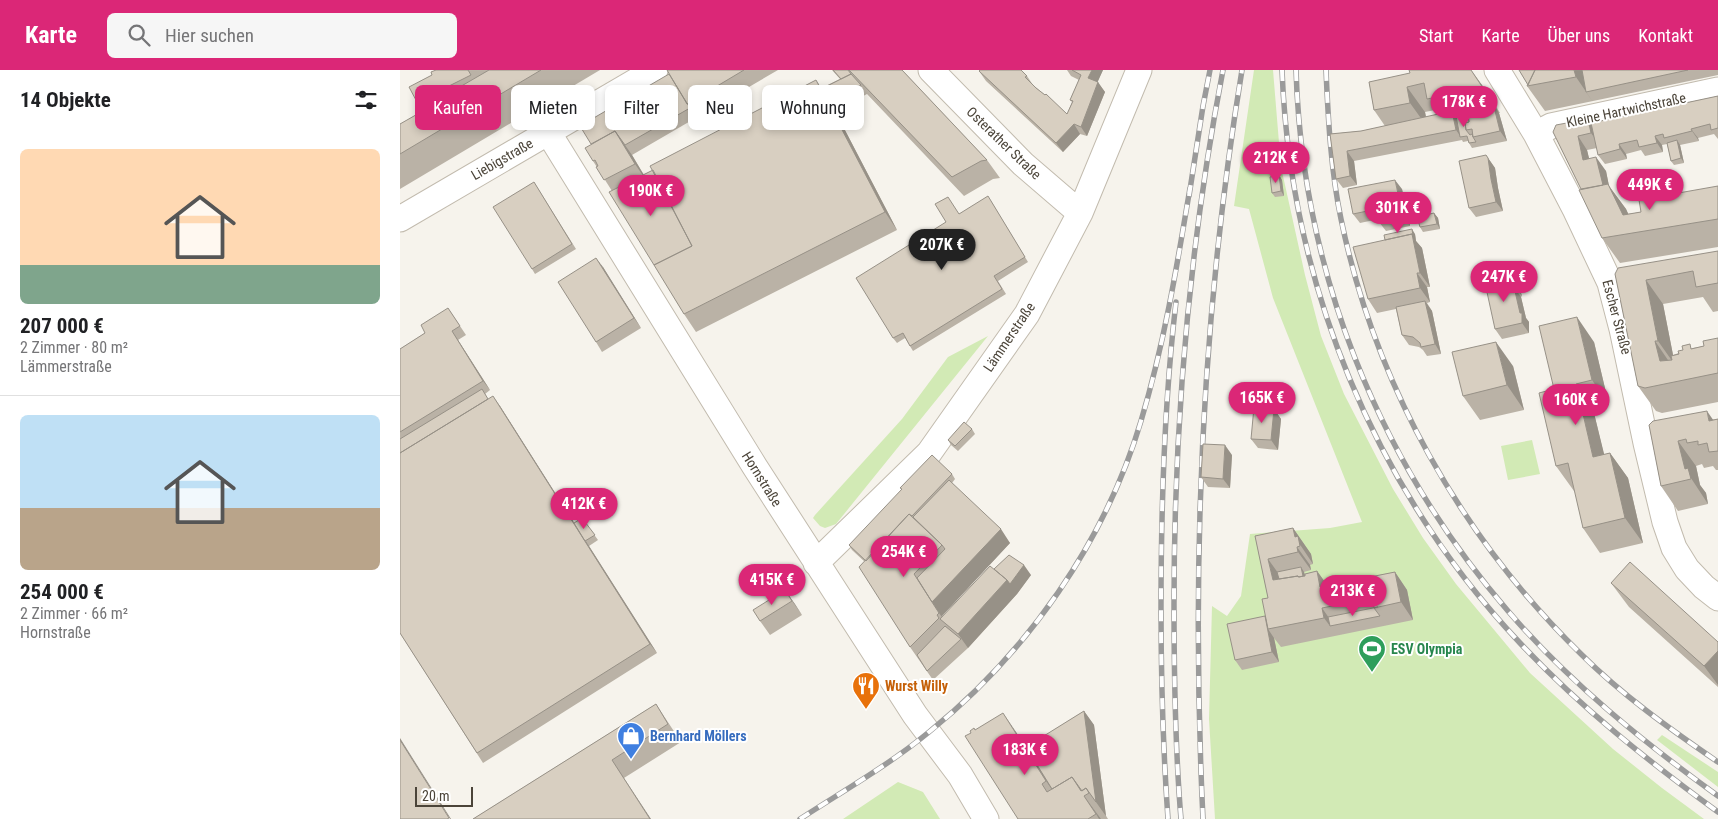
<!DOCTYPE html>
<html lang="de">
<head>
<meta charset="utf-8">
<style>
	body { margin:0; font-family:"Roboto Condensed",sans-serif; background:#f6f6f6; color:#202124; height:100vh; display:flex; flex-direction:column; font-size:19px; white-space:nowrap }
	* { box-sizing:border-box; margin:0 }
	p { font-size:16px; color:#757577 }
	.icon { flex:none; width:28px; height:28px; fill:none; stroke:currentColor; stroke-width:2; stroke-linecap:round; stroke-linejoin:round }
	.map { position:relative; flex:1; overflow:hidden }
	.drawer { display:flex; flex-direction:column; background:#fff; width:400px }
	.drawer>* { flex:none }
	.guide { position:absolute; left:15px; top:15px; width:475px; height:45px; display:flex; gap:10px }
	.scale { position:absolute; left:15px; bottom:12px; width:58px; box-sizing:border-box; padding-left:5px; border:2px solid #4b4439; border-top:0; font-size:14px; line-height:18px; white-space:nowrap; color:#4b4439; -webkit-text-stroke:4px #fff; paint-order:stroke }
	.price { position:absolute; translate:-50% -42px; padding:0 11px; border-radius:18px; background:#db2777; color:#fff; font-size:16px; line-height:32px; filter:drop-shadow(0 1px 2px #0008) }
	.price::after { content:''; position:absolute; left:50%; top:30px; width:15px; height:11px; margin-left:-8px; background:inherit; clip-path:polygon(0 0,100% 0,50% 100%) }
	.price.on { background:#222; color:#fff }
	ul { padding:0; list-style:none }
	li { display:grid; align-content:center; gap:10px; height:265px; padding:0 20px }
	li+li { border-top:1px solid #e0e0e0 }
	li span { display:grid; place-items:center; height:155px; border-radius:8px; color:#555 }
	li>.icon { margin-inline-start:auto }
	span .icon { width:90px; height:90px; fill:#fffc; stroke-width:1 }
	li b { font-size:21px }
	h2 { display:flex; justify-content:space-between; align-items:center; height:60px; padding:0 20px; font-size:21px }
	.pill { padding:0 18px; border-radius:8px; background:#fff; box-shadow:0 2px 8px #0003; font-size:18px; line-height:45px }
	.pill.on { background:#db2777; color:#fff }
	header { display:flex; align-items:center; gap:30px; box-sizing:border-box; height:70px; padding:0 25px; background:#db2777; color:#fff }
	header strong { font-size:24px }
	nav { display:flex; gap:28px; margin-inline-start:auto; font-size:18px }
	.search { width:350px; height:45px; background:#f6f6f6; display:flex; align-items:center; gap:12px; box-sizing:border-box; padding:0 18px; border-radius:8px; color:#757577; font-size:19px }
	main { display:flex; flex:1; min-height:0 }
	.map>svg:first-child { display:block }
	.green { fill:#d2eab5 }
	.lines { fill:none; stroke-linecap:round; stroke-linejoin:round }
	.minor-casing { stroke:#c2bbae; stroke-width:27 }
	.minor { stroke:#fff; stroke-width:25 }
	.rail-casing { stroke:#9a9a9a; stroke-width:5.5 }
	.rail { stroke:#fff; stroke-width:4; stroke-dasharray:11; stroke-linecap:butt }
	.wall { fill:#bab2a6; fill-rule:evenodd }
	.shaded-wall { fill:#979187 }
	.building { fill:#d8cfc1; stroke:#979187 }
	.labels { text-anchor:middle; dominant-baseline:central; stroke-width:4; stroke-linejoin:round; paint-order:stroke }
	.street-label { font-size:14px; fill:#4b4439; stroke:#fff }
	.leisure-label { font-size:14px; font-weight:bold; fill:#27864d; stroke:#fff; text-anchor:start }
	.food-label { font-size:14px; font-weight:bold; fill:#c56008; stroke:#fff; text-anchor:start }
	.shop-label { font-size:14px; font-weight:bold; fill:#366cbe; stroke:#fff; text-anchor:start }
</style>
</head>
<body>
<header>
<strong>Karte</strong>
<div class="search"><svg class="icon" aria-label="search" viewBox="0 0 24 24"><circle cx="10" cy="10" r="6"/><path d="M15 15l6 6"/></svg>Hier suchen</div>
<nav><a>Start</a><a>Karte</a><a>Über uns</a><a>Kontakt</a></nav>
</header>
<main>
<section class="drawer">
<h2>14 Objekte<svg class="icon" aria-label="filters" viewBox="0 0 24 24"><path d="M4 7h16M4 17h16"/><circle cx="9" cy="7" r="2"/><circle cx="15" cy="17" r="2"/></svg></h2>
<ul>
<li><span style="background:linear-gradient(#ffd9b3 75%,#7fa58c 0)"><svg class="icon" aria-label="home" viewBox="0 0 24 24"><path d="M3 11l9-7 9 7M6 9v11h12V9"/></svg></span><div><b>207 000 €</b><p>2 Zimmer · 80 m²</p><p>Lämmerstraße</p></div></li>
<li><span style="background:linear-gradient(#bfe0f5 60%,#b9a48a 0)"><svg class="icon" aria-label="home" viewBox="0 0 24 24"><path d="M3 11l9-7 9 7M6 9v11h12V9"/></svg></span><div><b>254 000 €</b><p>2 Zimmer · 66 m²</p><p>Hornstraße</p></div></li>
</ul>
</section>
<div class="map">
<svg width="1318" height="749" viewBox="0 0 1318 749">
	<rect width="100%" height="100%" fill="#f6f3ec"/>
	<path class="green" d="M854,0h19l8,97 24,108 16,61 23,58 49,95 30,49 33,46 74,89 83,76 49,39 42,31h-489l-6,-100 3,-113 15,10 14,-20 9,-62 80,-6 32,-6 -89,-224 -24,-89 -15,-3z
		M588,266l-152,188 -11,4 -5,-2 -7,-8 2,-3 87,-96 46,-62z
		M1132,370l8,34 -32,6 -7,-34z
		M1262,665l56,37v15l-61,-47z
		M498,712l25,10 17,27h-97z"/>
	<g class="lines">
		<defs>
			<path id="minor" d="M531,0l92,94 57,49
				M1097,0l39,64 39,75 35,74 12,46 24,114 19,79 9,26 13,21 17,18 14,11
				M148,62l207,335 160,248 45,60 26,44
				M1136,64l15,-8 167,-36
				M0,149l255,-149
				M416,493l113,-110 98,-139 53,-101 59,-143"/>
		</defs>
		<use href="#minor" class="minor-casing"/>
		<use href="#minor" class="minor"/>
		<defs>
			<path id="rail" d="M882,0c8,212 92,418 238,573 60,64 128,118 198,169
				M896,0c6,200 81,389 212,541 61,71 134,130 210,185
				M926,0c2,48 5,102 15,149 34,165 120,318 240,435 41,41 89,75 137,108
				M789,126l14,-90 7,-36
				M400,749c43,-28 89,-54 129,-87 98,-79 176,-190 212,-311 23,-76 36,-155 49,-233
				M768,749c-5,-70 -7,-141 -7,-211 0,-102 3,-204 15,-306
				M781,749c-6,-72 -7,-144 -7,-215 0,-179 15,-358 49,-534
				M803,749c-12,-250 -2,-501 39,-749"/>
		</defs>
		<use href="#rail" class="rail-casing"/>
		<use href="#rail" class="rail"/>
	</g>
	<path class="wall" d="M36,0h164l-200,119v-65l23,-13 -6,-9z
		M267,0h111l-146,85 12,20 196,-96 -8,-9h70l85,90 13,18 -7,1 -29,17 -97,-102 -32,17 62,119 -201,102 -12,-18 -72,-123 -19,-30 -2,-17 78,-70z
		M667,0h36l-6,12 8,10 -18,44 -7,-2 -17,18 -77,-71 -7,-10 48,5 6,9 12,10 22,19 5,-12 -2,-2 9,-20 -8,-4z
		M1071,0l29,43h-1l8,28 -35,7 -3,-5 -1,-2 -5,1 -1,-2 -108,21 3,24 -14,3 -7,-9 -6,-45 31,-3 24,-5 -11,-16 -5,-28zM1035,40l3,4 -12,3 -1,-5z
		M1119,0h199v5l-173,36 -18,-25 1,-1z
		M1318,26v43l-4,-5 -16,4 1,3 -19,4 4,18 -10,2 -3,-4 -4,-17 -5,1 1,7 -18,4 -4,-6 -15,4 1,5 -22,5 -7,-9 -1,-7 -10,2 2,9 17,12 3,15 17,23 2,5 13,-2 77,-26v61l-98,16 -18,-25 -21,-49 -28,-57 35,-13 3,4z
		M1086,85l9,13 3,20 5,23 -27,6 -7,-9z
		M879,105l3,5 2,16 -9,1 -3,-4z
		M134,112l42,67 -41,25 -3,-5z
		M1002,119l8,37 -24,5 -7,-9v-3l-19,4 -7,-9z
		M591,131l37,61 -30,19 8,13 -93,57 -8,-13 -8,5 -4,-5 66,-124z
		M1034,143l4,5 2,11 -17,3 -3,-5z
		M1015,164l1,7 6,7 8,39h-3l3,15 -3,1 5,8 9,43 -14,2 -4,-6 -4,-3 -10,-2 -7,-10 -6,-26 -19,4 -9,-14z
		M1318,181v60l-5,1 -10,-15 -40,7 10,51 20,-7 11,-2 14,-8v64l-56,11 -6,-2 -18,-25 -23,-112z
		M203,197l38,61 -39,24 -6,-10z
		M1112,207l7,10 3,9 -1,1 5,21 3,4v11l-27,6 -7,-10z
		M48,238l18,27 -8,5 32,50 -5,4 3,5 12,7 74,117 8,-5 16,22 -9,6 68,107 -174,110 -83,-130v-284l25,-16z
		M1194,272l15,63 -16,4 11,46 6,-2 18,25 15,65 -43,10 -17,-25 -8,-37h-1l-18,-25 -2,-77z
		M1113,296l11,44 -44,10 -17,-24z
		M874,339l7,10 -3,31 -20,-2 -7,-9z
		M1318,349v51h-2l-3,-4 -9,2 -2,-4 -6,2 4,19 6,8 2,11 -30,7 -17,-25 -12,-61z
		M572,359l3,5 -17,17 -7,-6 -3,-5z
		M832,385l-2,33 -22,-1 -7,-10z
		M552,404l3,5 -3,4 58,60 -68,73 -1,-2 1,3 52,-48 37,6 -14,19 -49,54 -35,32 -23,-33 -45,-85 -13,-12 -3,-5z
		M893,458l18,26 2,10 -3,1 1,5 -7,2 1,2 12,-3 10,14 68,-13 12,18 6,30 -132,27 -7,-9 5,24 -37,8 -7,-10 30,-44 3,-18 -13,-62z
		M1211,513l107,59v45l-89,-80z
		M385,520l17,25 -32,20 -10,-14z
		M256,634l25,38 -57,36 -151,41z
		M684,641l10,14 12,91 2,3h-90l-43,-89 52,17z"/>
	<path class="shaded-wall" d="M692,0h11l-8,18 -7,-10z
		M1071,0l14,19 15,24 -17,-25z
		M1174,0h9l3,22 7,10 -17,-25z
		M416,10l12,18v3l7,10 62,119 -12,-18z
		M698,12l7,10 -18,44 -6,-9z
		M1007,17l18,25 3,16 -18,-25z
		M1093,33l6,10 8,28 -7,-10z
		M1052,41l7,10 2,16 -5,-7z
		M1188,49l10,14 3,14 -10,-14z
		M674,54l6,10 -17,18 -7,-9z
		M1291,59l7,9 1,3 -7,-10z
		M215,61l17,24 20,34 -17,-25z
		M1178,66l9,14 6,24 -10,-14z
		M1255,66l7,9 1,7 -6,-9z
		M1277,70l3,5 4,18 -3,-5z
		M1219,74l7,10 1,5 -7,-10z
		M947,81l7,10 3,24 -7,-9z
		M1196,87l10,14 3,15 17,23 11,23 -32,-35z
		M1088,88l7,10 3,20 5,23 -7,-9 -5,-23z
		M879,105l3,5 2,16 -3,-5z
		M995,110l7,9 8,37 -7,-10z
		M1034,143l4,5 2,11 -3,-5z
		M1012,159l3,5 1,7 6,7 8,39 -10,-14 -8,-39z
		M196,188l7,9 38,61 -7,-10z
		M1017,203l10,14 3,15 -10,-14z
		M1112,207l7,10 3,9 -6,-10z
		M1246,210l17,24 12,61 -17,-24z
		M1114,217l7,10 5,21 3,4v11l-7,-10z
		M1025,231l7,10 9,43 -6,-10z
		M1177,247l17,25 15,63 -17,-25z
		M52,261l6,9 32,50 -7,-9z
		M1255,271l17,25 -12,-5z
		M1096,272l17,24 11,44 -17,-25z
		M1176,314l17,25 18,73 -18,-25z
		M93,326l7,10 157,247 -7,-9z
		M874,339l7,10 -3,31 -7,-10z
		M1307,341l11,16 -9,-6z
		M1278,371l18,25 4,19 6,8 2,11 -23,-35z
		M825,375l7,10 -2,33 -7,-9z
		M1210,383l18,25 15,65 -18,-25z
		M893,458l18,26 2,10 -18,-27z
		M601,459l9,14 -68,73 -1,-2 8,13 -10,-14 -25,-39 13,18z
		M897,477l13,18 1,5 -13,-18z
		M868,489l13,18 1,7 -9,-4z
		M624,495l7,10 -14,19 -49,54 -10,-14 49,-54z
		M901,497l3,5 3,12 -3,-5z
		M917,501l13,18 -10,-2z
		M995,502l12,18 6,30 -12,-18z
		M385,520l10,14 7,11 -10,-14z
		M922,538l12,17 -4,1 -6,-8z
		M865,546l3,13 6,9 5,24 -7,-10z
		M1318,581v34l-14,-19z
		M684,641l10,14 12,91 2,3 -22,-31z
		M603,643l22,32 39,62 -18,-26z
		M0,668l51,81h-1l-50,-79z
		M212,690l12,18 27,41h-1z
		M684,726l17,23h-2l-3,-5z"/>
	<path class="building" d="M36,0h32l3,5 -54,27 -8,-15 23,-12 -1,-3z
		M89,0h52l-141,84v-30l35,-20 -2,-3 18,-10 1,3 7,-4 -1,-2z
		M267,0h77l-57,34z
		M433,0h15l3,4 -10,5z
		M449,0h53l85,90 -6,1 -29,16z
		M580,0h41l6,6 -2,1 11,11 9,7 1,-1 21,20 6,-13 -3,-1 11,-25 -9,-5h20l-4,8 10,4 -17,45 -7,-3 -18,19 -77,-72z
		M1009,0h62l12,18 -56,11 -3,-16 -17,4 3,16 -36,7 -5,-28 41,-9z
		M1119,0h16l-7,15z
		M1135,0h39l2,7 -49,9z
		M1182,0h106l-102,22z
		M269,4l21,34 -65,37 -10,-14 -24,13 -11,-18z
		M451,4l10,11 -33,16 -7,-12z
		M416,10l69,132 -201,102 -30,-49 38,-19 -42,-80z
		M1318,26v32l-7,2 -1,-6 -19,5 1,2 -28,7 -1,-4 -8,2 2,7 -18,4 -2,-7 -18,4 1,5 -22,6 -7,-32z
		M1093,33l7,28 -27,6 -1,-8 -6,1 -1,-7 4,-1 -2,-14z
		M1052,41l4,19 -109,21 3,25 -14,3 -6,-45 31,-3z
		M1068,44l1,8 -4,1 1,7 4,5 2,-1 1,3 3,5 -7,1 -2,-7 -7,1 -4,-21z
		M1188,49l3,14 -13,3 5,24 13,-3 7,28 -22,4 -28,-57 3,-7z
		M215,61l20,33 -31,16 -8,-13 2,-1 -3,-6 -2,1 -8,-13z
		M1277,70l4,18 -10,3 -4,-18z
		M1086,85l2,3 3,21 5,23 -27,6 -10,-47z
		M253,100l39,76 -38,19 -45,-73z
		M879,105l2,16 -9,2 -2,-16z
		M995,110l8,36 -24,6 -2,-13 -24,5 -5,-25z
		M134,112l38,62 -40,25 -39,-62z
		M1208,114l15,31 18,-3 -2,-12 79,-14v33l-116,19 -23,-48z
		M588,126l37,61 -31,19 8,13 -92,57 -7,-13 -10,5 -37,-60 90,-56 -11,-18 13,-7 11,17z
		M1034,143l3,11 -17,3 -3,-10z
		M1012,159l1,7 -1,-2 -27,6 -1,-5z
		M1012,164l8,39h-3l3,15 -52,11 -15,-52z
		M1318,181v32l-22,4 -3,-16 -47,9 12,61h-3l5,20 12,-1 -1,-4 8,-2 -1,-3 5,-1 -1,-4 8,-2 1,5 13,-3 -1,-5 15,-3v35l-73,15 -7,-2 -23,-112 3,-6z
		M196,188l38,60 -38,24 -38,-60z
		M1112,207l4,9 -2,1 6,26h2v10l-27,6 -10,-46z
		M1025,231l10,43 -14,3 -1,-4 -7,-6 -11,-2 -6,-28z
		M48,238l12,18 -8,5 31,50 -83,51v-83l25,-16 -4,-8z
		M1177,247l15,63 -16,4 17,73 17,-4 15,65 -42,10 -15,-65 -12,3 -17,-73 15,-4 -15,-63z
		M1096,272l11,43 -44,11 -11,-44z
		M82,319l6,10 -88,54v-14z
		M93,326l157,248 -173,109 -77,-120v-180z
		M854,337l20,2 -3,31 -20,-1z
		M1307,341l2,10 9,-2v32l-9,1 -2,-9 -9,2v-4l-11,2 -1,-4 -8,2 7,28 3,-1 3,11 -30,7 -12,-61 4,-4z
		M564,352l8,7 -17,17 -7,-6z
		M803,374l22,1 -2,34 -22,-2z
		M532,385l20,19 -40,42 -3,-2 -43,47 -17,-16 53,-56 -2,-1z
		M549,410l52,49 -69,73 -15,-24 28,-29 -3,-4 -29,-28z
		M509,444l33,31 -28,29 25,39 -2,2 2,3 -29,29 -51,-80z
		M182,448l13,17 -10,6 -11,-18z
		M893,458l2,9 3,-1 2,10 -3,1 1,5 -30,7 5,21 25,-4v1l7,-1v-2l12,-3 3,16 75,-15 6,30 -27,6 -2,-10 -50,10 2,10 -56,11 -6,-30 6,-1 -13,-62z
		M609,485l15,10 -14,19 -3,-4 -13,-11z
		M1230,492l88,80v9l-14,15 -93,-83z
		M590,496l17,14 -49,54 -18,-15z
		M901,497l2,9 -4,1 -1,-1 -19,3 -2,-7z
		M385,520l7,11 -32,20 -7,-11z
		M978,537l-4,1 6,8 -50,10 -2,-9z
		M865,546l7,36 -37,8 -8,-36z
		M545,556l16,13 -34,32 -10,-16z
		M256,634l12,20 -56,36 38,59h-177z
		M684,641l12,91 -10,-14 -4,3 -10,-14 -20,12 -26,-42z
		M603,643l43,68 -4,3 5,8 25,-15 9,14 5,-3 3,5 -5,3 12,18 -8,5h-70l-53,-83 6,-3 -1,-2 4,-3 1,2z
		M0,670l49,78 -2,1h-47z"/>
	<defs>
		<symbol id="stadium-pin" viewBox="-11 -11 22 30"><path d="M0 17L-7.5 6A9.5 9.5 0 1 1 7.5 6Z" fill="#2e9e5b" stroke="#fff"/><path d="M0-5a6.5 5 0 1 0 0 10a6.5 5 0 1 0 0-10ZM-3.5-1.8h7v3.6h-7Z" fill="#fff"/></symbol>
		<symbol id="restaurant-pin" viewBox="-11 -11 22 30"><path d="M0 17L-7.5 6A9.5 9.5 0 1 1 7.5 6Z" fill="#e8710a" stroke="#fff"/><path d="M-5-6h1v4h1v-4h1v4h1v-4h1v5L-1.5 .5V6h-2V.5L-5-1ZM5-6V6H3V1.5H1.5Q1.5-4 5-6Z" fill="#fff"/></symbol>
		<symbol id="shop-pin" viewBox="-11 -11 22 30"><path d="M0 17L-7.5 6A9.5 9.5 0 1 1 7.5 6Z" fill="#3f7fe0" stroke="#fff"/><path d="M-5-2.5h2.3a2.7 3.5 0 0 1 5.4 0H5L5.5 6h-11ZM-1.5-2.5h3a1.5 2.3 0 0 0-3 0Z" fill="#fff"/></symbol>
	</defs>
	<g fill-rule="evenodd">
		<use href="#stadium-pin" x="956" y="563" width="32" height="43"/>
		<use href="#restaurant-pin" x="450" y="600" width="32" height="43"/>
		<use href="#shop-pin" x="215" y="650" width="32" height="43"/>
	</g>
	<g class="labels">
		<g class="street-label">
			<text transform="translate(1226 40) rotate(-12)">Kleine Hartwichstraße</text>
			<text transform="translate(604 73) rotate(44)">Osterather Straße</text>
			<text transform="translate(102 89) rotate(-30)">Liebigstraße</text>
			<text transform="translate(1217 247) rotate(75)">Escher Straße</text>
			<text transform="translate(609 267) rotate(-56)">Lämmerstraße</text>
			<text transform="translate(362 409) rotate(58)">Hornstraße</text>
		</g>
		<g class="leisure-label">
			<text x="991" y="579">ESV Olympia</text>
		</g>
		<g class="food-label">
			<text x="485" y="616">Wurst Willy</text>
		</g>
		<g class="shop-label">
			<text x="250" y="666">Bernhard Möllers</text>
		</g>
	</g>
</svg>
<div class="scale">20 m</div>
<b class="price" style="left:1064px;top:58px">178K €</b>
<b class="price" style="left:876px;top:114px">212K €</b>
<b class="price" style="left:1250px;top:141px">449K €</b>
<b class="price" style="left:251px;top:147px">190K €</b>
<b class="price" style="left:998px;top:164px">301K €</b>
<b class="price on" style="left:542px;top:201px">207K €</b>
<b class="price" style="left:1104px;top:233px">247K €</b>
<b class="price" style="left:862px;top:354px">165K €</b>
<b class="price" style="left:1176px;top:356px">160K €</b>
<b class="price" style="left:184px;top:460px">412K €</b>
<b class="price" style="left:504px;top:508px">254K €</b>
<b class="price" style="left:372px;top:536px">415K €</b>
<b class="price" style="left:953px;top:547px">213K €</b>
<b class="price" style="left:625px;top:706px">183K €</b>
<div class="guide">
<a class="pill on">Kaufen</a>
<a class="pill">Mieten</a>
<a class="pill">Filter</a>
<a class="pill">Neu</a>
<a class="pill">Wohnung</a>
</div>
</div>
</main>
</body>
</html>
